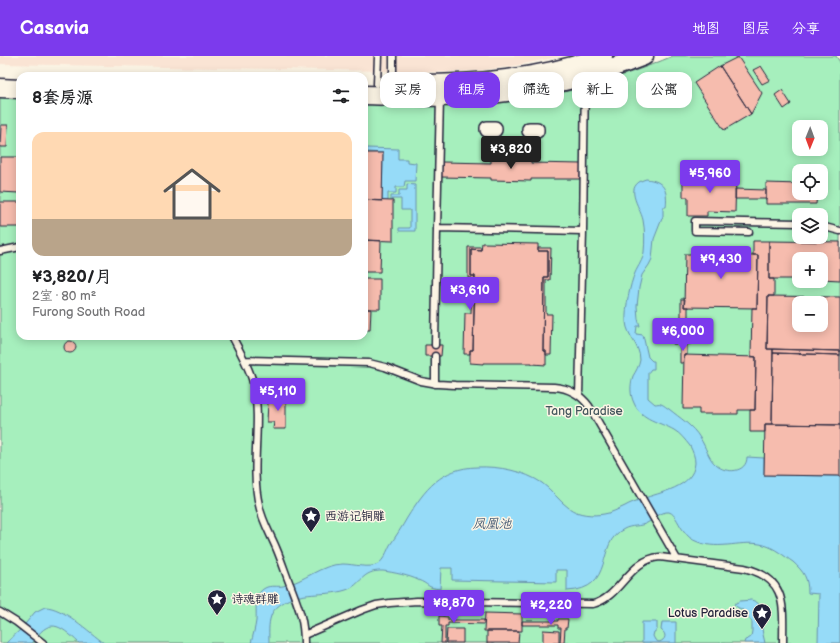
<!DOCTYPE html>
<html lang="zh">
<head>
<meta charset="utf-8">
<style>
	body { margin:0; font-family:"Balsamiq Sans","LXGW WenKai TC",sans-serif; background:#f2f2f2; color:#202124; height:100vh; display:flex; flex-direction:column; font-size:15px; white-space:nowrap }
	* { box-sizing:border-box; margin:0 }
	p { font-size:13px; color:#757577 }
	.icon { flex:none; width:22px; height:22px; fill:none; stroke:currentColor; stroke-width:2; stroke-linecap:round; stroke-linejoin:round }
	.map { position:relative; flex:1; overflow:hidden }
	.panel { position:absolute; left:16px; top:16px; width:352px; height:268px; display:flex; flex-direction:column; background:#fff; border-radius:12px; box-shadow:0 2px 10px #0003 }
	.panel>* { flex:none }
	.top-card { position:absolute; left:380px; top:16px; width:380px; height:36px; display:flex; gap:8px }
	.needle { width:26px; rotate:181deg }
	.fabs { position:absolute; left:792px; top:64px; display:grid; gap:8px }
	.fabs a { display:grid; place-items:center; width:36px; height:36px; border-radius:8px; background:#fff; box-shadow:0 2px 10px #0003; font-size:20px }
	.price { position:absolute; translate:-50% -34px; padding:0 9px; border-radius:4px; background:#7c3aed; color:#fff; font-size:13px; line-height:26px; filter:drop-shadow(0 1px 2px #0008) }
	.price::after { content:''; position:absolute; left:50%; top:24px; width:12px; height:9px; margin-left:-6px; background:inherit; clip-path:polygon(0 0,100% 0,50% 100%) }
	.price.active { background:#222; color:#fff }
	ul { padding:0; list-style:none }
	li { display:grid; align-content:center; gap:8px; height:212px; padding:0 16px }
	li+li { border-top:1px solid #e0e0e0 }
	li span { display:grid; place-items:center; height:124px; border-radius:12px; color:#555 }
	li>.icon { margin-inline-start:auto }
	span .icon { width:72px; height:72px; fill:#fffc; stroke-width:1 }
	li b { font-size:17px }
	h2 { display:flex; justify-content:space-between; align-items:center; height:48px; padding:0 16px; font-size:17px }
	.tag { padding:0 14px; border-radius:12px; background:#fff; box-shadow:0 2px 10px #0003; font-size:14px; line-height:36px }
	.tag.active { background:#7c3aed; color:#fff }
	header { display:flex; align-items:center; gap:24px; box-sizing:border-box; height:56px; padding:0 20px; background:#7c3aed; color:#fff }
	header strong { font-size:19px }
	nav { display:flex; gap:22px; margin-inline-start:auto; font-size:14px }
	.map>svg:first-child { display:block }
	.built { fill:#fae4d4 }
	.green { fill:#a6efbd; stroke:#64887c; fill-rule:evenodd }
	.water { fill:#96dbf8; stroke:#6891ac }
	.building { fill:#f6bcae; stroke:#22223b; fill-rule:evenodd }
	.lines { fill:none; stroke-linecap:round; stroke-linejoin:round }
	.lane-casing { stroke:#22223b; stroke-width:9 }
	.street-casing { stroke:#22223b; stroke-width:16 }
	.secondary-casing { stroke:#22223b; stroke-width:21 }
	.lane { stroke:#fcf5e5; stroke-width:6 }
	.street { stroke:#fcf5e5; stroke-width:13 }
	.secondary { stroke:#fcf5e5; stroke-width:18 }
	.labels { text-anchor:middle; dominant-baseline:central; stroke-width:3; stroke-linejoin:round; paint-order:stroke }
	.park-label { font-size:12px; fill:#43555c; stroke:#fcf5e5 }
	.poi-label { font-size:12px; fill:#22223b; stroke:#fcf5e5; text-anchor:start }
	.water-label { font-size:13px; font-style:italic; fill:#455a74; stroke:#fcf5e5 }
</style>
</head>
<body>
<header>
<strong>Casavia</strong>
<nav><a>地图</a><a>图层</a><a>分享</a></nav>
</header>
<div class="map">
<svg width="840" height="587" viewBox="0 0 840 587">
	<rect width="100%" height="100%" fill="#fcf5e5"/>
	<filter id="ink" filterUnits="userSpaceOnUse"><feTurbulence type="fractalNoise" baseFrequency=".025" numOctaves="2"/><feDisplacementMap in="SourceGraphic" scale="8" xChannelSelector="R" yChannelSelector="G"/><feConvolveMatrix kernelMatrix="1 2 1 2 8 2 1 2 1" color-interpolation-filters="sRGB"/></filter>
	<g filter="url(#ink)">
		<path class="built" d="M0,0h563l-54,11 -34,4 -33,1 -442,-8z"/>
		<path class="green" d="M673,0h163l4,6v581h-840v-546l20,1v238h344v-232c28,-1 57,-1 85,-1 15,0 30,1 45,0 62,-5 122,-23 179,-47zM799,71h22v22h-22zM799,115h22v22h-22zM799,159h22v22h-22zM799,203h22v22h-22zM799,247h22v22h-22z"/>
		<path class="water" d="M367,92l31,1v10h9v3l9,1 -1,18h-10l-1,6h-8v6h-8v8h-6l1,-48 -16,-1z
			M646,123c18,2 22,11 20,28h-3v9l-9,23 -2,20 -3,6 -7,10 -3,13 -2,18 1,13 2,7h-3l-1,8 7,1 5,22 4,4h2v8h-3l-3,4v25l7,6c2,0 4,-1 6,0 3,1 6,4 8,5 11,9 24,17 31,29 6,9 8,20 16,27 10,9 31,8 31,-8l17,1v17l76,1v167h-22l1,-49 -11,-1c0,-15 -4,-21 -15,-31 -9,-6 -18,-14 -29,-17 -21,-6 -44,6 -66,-3 -6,-2 -11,-6 -14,-11 -5,-5 -8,-17 -15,-19 -8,-1 -16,8 -22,11 -7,4 -16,2 -23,6 -30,14 -7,60 -57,62v-21h-11v12l-104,-2v-12h-11l-1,21c-13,-1 -11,-5 -22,-9 -7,-4 -26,-8 -35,-9 -22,-1 -21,14 -37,19 -22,7 -46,0 -65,14 -4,3 -8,6 -10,12 -3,8 -2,18 -2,27h-18c2,-7 4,-15 5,-22 1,-11 -3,-27 9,-33 5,-3 13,-1 18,-2 21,-4 38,-22 60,-22 10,0 27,5 35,0 6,-4 9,-13 12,-19 6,-9 12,-18 17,-27 18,-29 34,-50 70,-51 22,-1 47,4 65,16 10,7 17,18 27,25 9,7 24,8 35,6 8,-1 14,-5 21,-8 5,-3 11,-5 17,-7 18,-7 51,-11 53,-36 0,-6 -2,-11 -5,-17 -5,-6 -9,-12 -16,-16 -14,-8 -33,-10 -40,-27 -4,-8 -4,-18 -1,-27 3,-5 6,-10 7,-16 0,-15 -13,-24 -14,-38 -1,-13 4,-38 9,-49 3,-7 8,-13 9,-21 1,-10 1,-22 -1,-32 -3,-14 -21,-34 3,-41z
			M407,128l8,1v46h-16v-3h11v-18h-9v-11h-9v2h-1v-5h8v-6h8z
			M751,544c16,4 9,16 11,27 0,5 2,11 3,16h-21l1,-3 3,-1 3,-2 1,-6v-9l-9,-12 -6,-3 -3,-3 6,-3z
			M45,551c18,0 44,25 59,36h-25c-20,-19 -30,-26 -47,0h-26l15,-14 14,-17z
			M642,566h15v8l-3,2 -1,4 2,4 4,2c7,-2 8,-8 2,-12l1,-8h14v21h-34z"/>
		<path class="building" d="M738,1l24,36 -11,21 -31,-48z
			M720,10l31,48 -27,16 -30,-47z
			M761,10l9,14 -8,4 -9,-14z
			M782,34l9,14 -7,5 -9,-14z
			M1,69h7l-1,22h-7z
			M365,97h18l-1,48 -18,-1z
			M491,100h40v7l50,1 -1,15h-49v2l-40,-1v-2l-50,-1 1,-15 49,1z
			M0,101h19v36l-19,-1z
			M19,118l1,1v19h-1z
			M683,120l53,1 -1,35 -28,-1v5h-19v-19h-5z
			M766,127l33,1v9h18l-1,11h-50z
			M735,133l31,1v9h-31z
			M364,144l29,1v40l-29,-1z
			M0,146h20v25h-20z
			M364,184l17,1 -1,31h-16z
			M753,185h16v38h5v17h-6l-1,53h6l-1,75h-7v8h-15v-22h5l1,-53 -5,-1 1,-48h5l1,-53h-5z
			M769,185l71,1v38l-19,-1v-20h-22v20h-30z
			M482,187l56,1v7h10v26h-4l-1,74h3v14l-14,-1v-1h-49v1l-13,-1v-13h3l2,-74h-4v-27l10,1z
			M468,191h13v3l-10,-1v27h4l-2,74h-3v4h-6l1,-41h6l1,-35h-4z
			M538,192h13l-1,32h-4v34h6l-1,41h-5v-4h-3l1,-74h4v-26h-10z
			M702,193l39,1v5h17l-1,53 -73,-1 1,-53h17z
			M364,223h16v30h-16z
			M768,240l72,1v54l-73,-2zM799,247h22v22h-22z
			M681,243h4l-1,8h4v12l-7,-1z
			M364,253h7l-1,21h-6z
			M674,262l18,1 -1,25h-18z
			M64 291a6 6 0 1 1 12 0a6 6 0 1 1-12 0Z
			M680,288h7v11h-3l-1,8h-3z
			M425,289h17l-1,11h-16z
			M773,293l67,2v4l-67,-2z
			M773,297l67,2v70l-68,-1z
			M684,299l72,2 -1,53h-17v4h-39v-5h-16z
			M274,339l12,1v33h-13l1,-7h-7l1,-20h6z
			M765,368l75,1v51l-76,-1z
			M485,557l37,1v17h-38z
			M439,560l9,1v3h36v4l-36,-1v3h-3v17h-4l1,-17h-3z
			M558,563h10l-1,9h-2l-1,15h-4l1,-15h-3v-3h-36v-4h36z
			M447,573h16v14h-17z
			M543,574l16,1v12h-16z
			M487,575h32l-1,12h-31z"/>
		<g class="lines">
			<defs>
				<path id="lane" d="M377,28l1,-28
					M393,28v-28
					M821,170l19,5
					M437,172l3,-130
					M583,175l2,-154
					M749,176l-54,-1v-10l104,2
					M0,195l20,-4
					M232,280c8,16 18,32 22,50 8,39 -4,80 5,119 3,16 12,30 18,45 5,12 9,25 14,37 8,21 13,33 13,56
					M435,289l2,-117 146,3 -4,165
					M245,304l124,3 16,4 36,14 17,3 17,1 99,2c15,1 26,7 35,19l88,153
					M435,328v-28
					M0,556l16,10 27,21
					M304,579l58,-25 14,-5 14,-2 27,-2 176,3c28,-7 36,-45 67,-47l84,11c44,10 39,39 39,75"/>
				<path id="street" d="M487,72h8v2h-8z
					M529,73h8v2h-8z"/>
				<path id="secondary" d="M413,28c64,0 129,-5 190,-28
					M0,32l20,1
					M364,39c36,1 72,3 107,1 59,-5 118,-18 173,-40"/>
			</defs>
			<use href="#lane" class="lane-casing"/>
			<use href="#street" class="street-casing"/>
			<use href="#secondary" class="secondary-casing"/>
			<use href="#lane" class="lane"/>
			<use href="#street" class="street"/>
			<use href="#secondary" class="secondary"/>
		</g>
	</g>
	<defs>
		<symbol id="sight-pin" viewBox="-11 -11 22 30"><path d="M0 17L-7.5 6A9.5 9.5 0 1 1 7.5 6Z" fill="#22223b" stroke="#fcf5e5"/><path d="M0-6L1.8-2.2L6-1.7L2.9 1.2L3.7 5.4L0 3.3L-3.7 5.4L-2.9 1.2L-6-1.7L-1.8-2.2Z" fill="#fff"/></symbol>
	</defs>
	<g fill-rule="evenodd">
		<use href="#sight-pin" x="300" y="449" width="22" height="30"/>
		<use href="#sight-pin" x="206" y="532" width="22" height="30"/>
		<use href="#sight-pin" x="751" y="546" width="22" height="30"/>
	</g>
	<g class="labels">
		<g class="park-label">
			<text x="584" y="355">Tang Paradise</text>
		</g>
		<g class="poi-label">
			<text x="325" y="460">西游记铜雕</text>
			<text x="231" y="543">诗魂群雕</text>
			<text x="748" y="557" text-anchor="end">Lotus Paradise</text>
		</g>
		<g class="water-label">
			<text x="492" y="468">凤凰池</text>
		</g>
	</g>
</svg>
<div class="fabs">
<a><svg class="needle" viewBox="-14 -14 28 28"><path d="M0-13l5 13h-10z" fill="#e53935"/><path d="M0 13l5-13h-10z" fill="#757577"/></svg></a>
<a><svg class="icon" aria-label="locate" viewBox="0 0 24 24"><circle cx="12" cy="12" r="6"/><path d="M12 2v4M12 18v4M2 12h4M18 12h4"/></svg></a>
<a><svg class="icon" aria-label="layers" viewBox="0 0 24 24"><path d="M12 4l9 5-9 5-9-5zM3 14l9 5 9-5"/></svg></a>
<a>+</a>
<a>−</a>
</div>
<b class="price active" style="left:511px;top:114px">¥3,820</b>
<b class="price" style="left:710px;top:138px">¥5,960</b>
<b class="price" style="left:721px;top:224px">¥9,430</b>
<b class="price" style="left:470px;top:255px">¥3,610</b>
<b class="price" style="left:683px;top:296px">¥6,000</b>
<b class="price" style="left:278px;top:356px">¥5,110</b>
<b class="price" style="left:454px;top:568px">¥8,870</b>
<b class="price" style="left:551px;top:570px">¥2,220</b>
<div class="top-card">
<a class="tag">买房</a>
<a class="tag active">租房</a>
<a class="tag">筛选</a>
<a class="tag">新上</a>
<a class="tag">公寓</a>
</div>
<section class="panel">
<h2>8套房源<svg class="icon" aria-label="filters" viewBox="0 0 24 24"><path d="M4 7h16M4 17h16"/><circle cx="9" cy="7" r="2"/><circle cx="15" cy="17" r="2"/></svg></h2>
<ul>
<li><span style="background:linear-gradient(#ffd9b3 70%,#b9a48a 0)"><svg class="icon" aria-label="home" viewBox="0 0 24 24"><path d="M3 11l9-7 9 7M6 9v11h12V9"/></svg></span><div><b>¥3,820/月</b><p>2室 · 80 m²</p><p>Furong South Road</p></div></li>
</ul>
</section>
</div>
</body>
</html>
